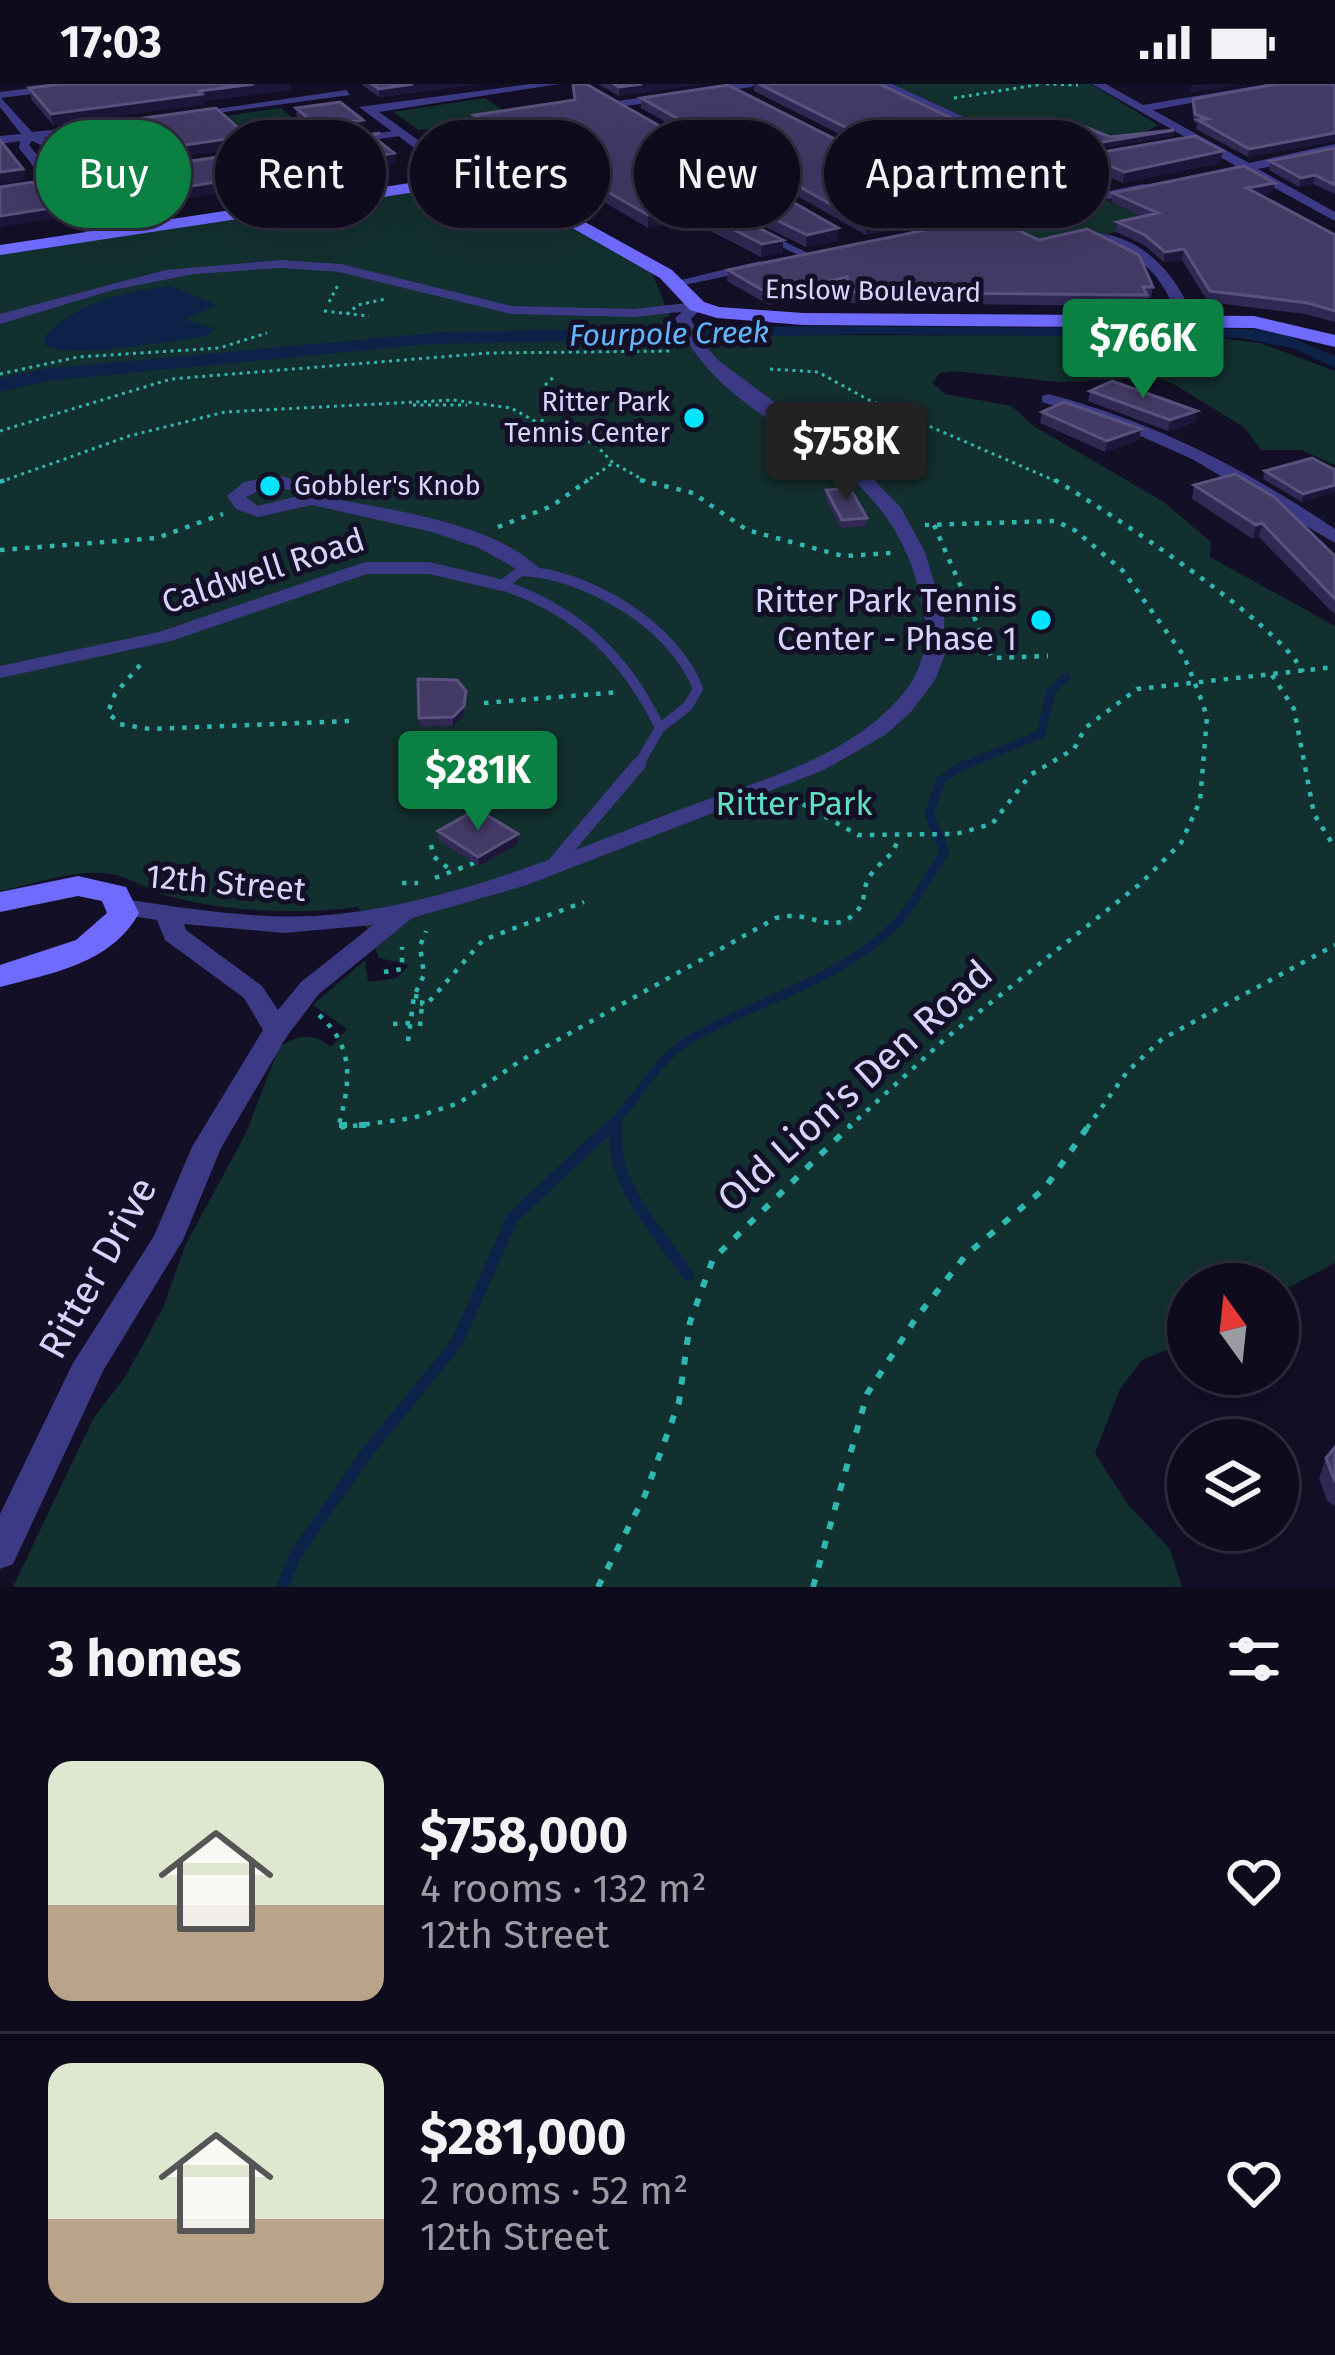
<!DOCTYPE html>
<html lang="en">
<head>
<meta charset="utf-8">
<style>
	body { margin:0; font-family:"Fira Sans",sans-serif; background:#171425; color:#f1f3f6; height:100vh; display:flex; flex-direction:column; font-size:45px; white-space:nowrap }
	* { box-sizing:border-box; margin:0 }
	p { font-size:39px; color:#9b9ba3 }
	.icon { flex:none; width:66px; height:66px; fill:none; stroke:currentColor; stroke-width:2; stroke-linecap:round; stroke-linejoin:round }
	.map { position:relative; height:1503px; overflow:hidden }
	.details { display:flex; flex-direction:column; background:#0e0b1c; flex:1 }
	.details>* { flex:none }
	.top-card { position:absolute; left:36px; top:36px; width:1263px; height:108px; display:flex; gap:24px }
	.needle { width:78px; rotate:345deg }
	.fabs { position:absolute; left:1167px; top:1179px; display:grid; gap:24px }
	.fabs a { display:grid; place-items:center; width:132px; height:132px; border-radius:50%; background:#0e0b1c; box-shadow:0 12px 48px #0002,0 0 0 3px #2e2b3b; font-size:60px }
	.price { position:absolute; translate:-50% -102px; padding:0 27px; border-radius:12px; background:#0b8043; color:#fff; font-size:39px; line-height:78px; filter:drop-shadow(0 3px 6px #0008) }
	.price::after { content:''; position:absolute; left:50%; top:72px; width:36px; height:27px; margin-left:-18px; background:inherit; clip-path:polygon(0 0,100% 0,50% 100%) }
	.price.selected { background:#222; color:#fff }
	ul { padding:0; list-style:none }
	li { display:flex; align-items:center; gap:36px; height:300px; padding:0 48px }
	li+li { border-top:3px solid #2e2b3b }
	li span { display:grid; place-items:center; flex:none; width:336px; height:240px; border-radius:24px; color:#555 }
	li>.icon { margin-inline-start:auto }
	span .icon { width:144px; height:144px; fill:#fffc; stroke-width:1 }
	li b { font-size:51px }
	h2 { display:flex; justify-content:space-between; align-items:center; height:144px; padding:0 48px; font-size:51px }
	.tag { padding:0 42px; border-radius:54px; background:#0e0b1c; box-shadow:0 12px 48px #0002,0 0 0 3px #2e2b3b; font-size:42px; line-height:108px }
	.tag.selected { background:#0b8043; color:#fff }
	.status { display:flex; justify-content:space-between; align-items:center; height:84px; padding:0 60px; background:#0e0b1c; direction:ltr }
	.status svg { height:33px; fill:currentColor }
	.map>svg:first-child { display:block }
	.green { fill:#12302f }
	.water { fill:#0c2248 }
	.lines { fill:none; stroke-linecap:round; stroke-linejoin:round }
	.stream-far2 { stroke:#0c2248; stroke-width:8 }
	.stream-far1 { stroke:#0c2248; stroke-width:9 }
	.stream { stroke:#0c2248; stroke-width:12 }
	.path-far2 { stroke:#2fb8b0; stroke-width:3; stroke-dasharray:3 4.5; stroke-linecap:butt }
	.path-far1 { stroke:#2fb8b0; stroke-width:4.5; stroke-dasharray:4.5 8; stroke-linecap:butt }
	.path { stroke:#2fb8b0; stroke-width:6; stroke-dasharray:8 12; stroke-linecap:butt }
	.lane-far3 { stroke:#3d3a85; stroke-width:6 }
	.lane-far2 { stroke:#3d3a85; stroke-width:8 }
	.lane-far1 { stroke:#3d3a85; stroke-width:10 }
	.lane { stroke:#3d3a85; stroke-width:14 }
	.street { fill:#3d3a85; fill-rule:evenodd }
	.secondary { fill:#6f6bff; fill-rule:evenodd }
	.wall { fill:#312854 }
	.shaded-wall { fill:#1d163a }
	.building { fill:#433a66; stroke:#5a527e; stroke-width:3 }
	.poi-dot { fill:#00e5ff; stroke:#130f26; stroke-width:4.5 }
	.labels { text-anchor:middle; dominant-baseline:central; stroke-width:10; stroke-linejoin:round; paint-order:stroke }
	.far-street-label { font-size:27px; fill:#d9d4ff; stroke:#130f26 }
	.far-poi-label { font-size:27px; fill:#d9d4ff; stroke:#130f26; text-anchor:end }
	.far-water-label { font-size:30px; font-style:italic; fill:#62b6ff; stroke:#130f26 }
	.street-label { font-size:33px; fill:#d9d4ff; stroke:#130f26 }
	.poi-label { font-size:33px; fill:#d9d4ff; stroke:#130f26; text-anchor:end }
	.park-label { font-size:33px; fill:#5fe0c0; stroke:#130f26 }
	.near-street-label { font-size:39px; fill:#d9d4ff; stroke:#130f26 }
</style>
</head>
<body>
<div class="status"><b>17:03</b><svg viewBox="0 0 49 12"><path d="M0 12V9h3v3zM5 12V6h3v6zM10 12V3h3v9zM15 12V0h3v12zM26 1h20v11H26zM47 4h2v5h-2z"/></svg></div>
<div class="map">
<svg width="1335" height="1503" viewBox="0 0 1335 1503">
	<rect width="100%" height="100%" fill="#130f26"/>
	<path class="green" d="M891,0h200l67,41 -18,10 -28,5 -37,-15 -67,11z
		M485,14l28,19 -94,13 -26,-18z
		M281,24l32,27 -20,3 9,8 -37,5 -40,-35z
		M451,101l90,26 111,62 31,74 50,-10 67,-2 400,1 60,7 75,28v94l-34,-15h-40l-16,-22 -73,-45 -20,-5 -94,4 -105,-11 -13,2 -8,10 13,11 67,12 20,19 132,77 47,40 -1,15 125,69v637l-57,30v-9h-90v57l-46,19 -22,29 -25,64 31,49 44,47 12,38h-1169l80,-168 32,-42 38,-69 22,-62 61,-113 33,-86c20,-12 33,-15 52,0l16,-18 -34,-24 52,-45 3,22 29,-4 12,-13 -30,-7 -21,-51c-60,8 -127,5 -186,-10 -22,-5 -41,-20 -61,-23 -36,-6 -76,10 -111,17v-637z
		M1106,116l50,23 -113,26 -58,-27z"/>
	<path class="water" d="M170,202l47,19 -33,15 31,8 -8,8c-34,4 -136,24 -162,9v-9c32,-34 80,-44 125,-50z
		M806,242l446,3 34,6 49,21v12l-40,-19 -53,-11 -373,-4 -439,10 -382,37 -48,11v-14l43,-9 402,-37z"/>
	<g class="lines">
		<path class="stream-far2" d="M961,683l80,-33 10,-43 15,-14"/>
		<path class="stream-far1" d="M608,1044c30,-27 45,-66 81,-88 65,-39 146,-57 203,-112 21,-20 36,-52 53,-76l-16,-38 12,-34 24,-16
			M615,1044l1,-5"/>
		<path class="stream" d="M616,1041c-8,56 42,106 72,150
			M282,1503l14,-33 70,-100 90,-110 57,-127 99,-92"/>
		<path class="path-far2" d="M1046,0l32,1
			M954,14l89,-14
			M329,218l9,-17
			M324,227l45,5
			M347,230l11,-9 27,-6
			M770,285l48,3 49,27 193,84
			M0,290l78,-17 141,-9 48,-15
			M413,321h54
			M542,338l2,-36 12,-11
			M0,347l171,-52 318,-26 184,-2
			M0,398l129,-46 96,-24 228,-12 58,8 40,22 43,13 19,20 36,20
			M584,399l29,-20"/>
		<path class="path-far1" d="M640,396l53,13 54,37 96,26 49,-3
			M1055,396c52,31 225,144 248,192
			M0,398l5,-2
			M934,441l58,133 56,-2
			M498,443l54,-21 36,-26
			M0,466l157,-12 66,-24
			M140,581l-25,29 -7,18 11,12 31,5 200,-8
			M1272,591l22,34 20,105 21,34
			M484,619l136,-11
			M792,714l66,37 98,-1 36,-10 38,-49 44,-26 11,-21 52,-39 198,-22
			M431,761l3,12 18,14
			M435,794l39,-15
			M402,799h16
			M384,888l18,-3v-22
			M414,912l9,1 -1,7h5l56,-64 101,-38
			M319,931c37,33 31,69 19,113l75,-10 46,-15 61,-42 256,-143c35,-10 56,21 81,-7 10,-11 5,-25 13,-35 10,-16 24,-18 28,-38
			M393,940l17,-1
			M420,942l2,-22
			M408,957l6,-45 10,-21 -4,-29 6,-15
			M848,1044l97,-89 195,-155 41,-41 19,-42 7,-84 -6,-18 -17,-43 -61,-85 -47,-40 -20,-10 -131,4
			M1087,1044l40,-56 35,-33 173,-94"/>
		<path class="path" d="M339,1041h27
			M598,1503l47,-92 34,-93 11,-80 23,-63 138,-134
			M813,1503l54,-193 49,-76 50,-63 79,-67 44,-63"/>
		<path class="lane-far3" d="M717,5l34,-5
			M0,11l40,-5
			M617,20l38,-5
			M365,54l35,-5
			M1050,80l51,-9
			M925,103l40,-7
			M0,107l126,-18
			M768,153l37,18"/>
		<path class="lane-far2" d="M340,184l171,42 123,3 63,-7"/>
		<path class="lane-far1" d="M521,487c65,2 154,55 177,118l-10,17 -28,22c-34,-71 -83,-118 -158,-143z
			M637,683l23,-39"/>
		<path class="lane" d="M555,779l84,-99"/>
		<path class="street" d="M530,0h29l-180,28 74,53 9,16 -6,4 -12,-15 -85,-63z
			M877,0h15l197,90 -10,3z
			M1092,0h14l37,21 125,-21h26l-141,26 96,53 86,-19v8l-77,17 77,43v9l-90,-49 -31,5v-6l22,-5z
			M346,6l4,5 -162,22 -6,-3z
			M0,13l32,35 66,-7 -4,6 -50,6 80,91v6h-10l-73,-89 -9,-4 -3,4 71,87v6h-10l-71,-90 1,-7 -20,3v-8l21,-2 -21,-27z
			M1143,100l5,1v6l-342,68 -7,-4z
			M1090,149c52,0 88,43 105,88l-3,3h-10c-26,-56 -32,-63 -92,-85z
			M281,176l59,4 7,4 -7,4 -59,-4 -87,6 -81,16 -113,34v-10l165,-44z
			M760,177l7,4 -2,3 -90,19 -7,-4z
			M692,219l12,3 -13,13 10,22 18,20 142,105 40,42 24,44 19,63 1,39 -10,26 -24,32 -26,23 -61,35 -300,116 -112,32 -93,76 -32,42 -66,112 -38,92 -80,131 -90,193 -13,5v-55l73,-151 81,-127 38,-89 71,-117 -19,-32 -79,-58 -8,-20 -44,-7 -4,-6 4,-6 9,-2c71,10 144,23 216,15 119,-13 228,-61 338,-103 74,-28 161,-48 218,-107 25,-25 36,-55 30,-90 -30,-181 -189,-164 -249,-296zM184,840l100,9 89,-8 -72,57 -23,28 -16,-24 -76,-56z
			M1048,310c104,27 198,75 287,135v14l-143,-84 -74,-33 -76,-24v-6z
			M278,391l32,10 2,10c66,13 177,25 227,73l-3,4h-14l-43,-24 -47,-16 -120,-27 -54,12 -22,-8 -9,-13 17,-14zM268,402l27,5 -1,6 -36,9 -12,-9z
			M365,478h64l80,19 3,4 -10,6 -73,-17h-62l-196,67 -171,37v-12l159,-34z"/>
		<path class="secondary" d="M456,92l100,30 116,64 32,32 15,5 84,6 451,3 81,19v12l-81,-19 -451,-3 -86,-7 -27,-8 -30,-32 -116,-66 -89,-26 -455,69v-10z
			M78,792l48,11 13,26c-28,51 -87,60 -139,74v-22l76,-25 31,-27 -5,-12 -24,-5 -78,16v-20z"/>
	</g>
	<path class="wall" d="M361,0h117l-99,13z
		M572,0l266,144v13l-32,6 -132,-65 -4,2 113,56v12l-22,5 -72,-37 -41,8 -173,-102 -1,-11 100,-15z
		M598,0h103l-82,12z
		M754,0h125l106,50 47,17 -1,10 -103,18 -174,-88z
		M1335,2v55l-87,16 -52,-28 1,-6 -3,-1 -2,-15 1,-8z
		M29,4l261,2 -87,11 1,3 -151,21 -22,-26z
		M641,14l321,117 -96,20 -225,-127z
		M296,24l67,12 1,11 -56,8 -3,-3 -2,-11h2l-8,-6z
		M64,45l183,7 2,11 -152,22 -10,-3 -21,-27z
		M1174,46l-1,6 -112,19 -40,-18 1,-5 88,5z
		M381,59l13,10 1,11 -262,43 -21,-23 -2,-11z
		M1335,64v46l-22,-10 -14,3 -30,-17 1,-9z
		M1223,67l-3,12 -97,20 -38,-17 1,-11z
		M952,95h142l-1,10 -111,17 -31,-16z
		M1273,108l-13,3 75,40v87l-30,-8 -97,-12 -26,-42 -18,2 -20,-17 -28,-13 1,-10 26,-5 -32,-15 2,-9z
		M1039,156l114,47 -2,11h-4l-2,7 -7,1 -289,-3 -2,-15 -78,17 -42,-24 1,-11z
		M1090,307l105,31 -27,9 -80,-30z
		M1042,328l99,17 -2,11 -34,12 -65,-29z
		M1335,386v22l-33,10 -39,-23 2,-8z
		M1194,401l141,71v59l-76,-78 -6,2 -61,-40z
		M826,406l41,28 -1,8 -25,2 -16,-30z
		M466,615l-2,16 -11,11 -33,1 -1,-9z
		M462,695l58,12 -32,15 -25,-17z
		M438,747l80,3v10l-39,22 -40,-26z
		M1335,1363v59l-8,-5 -8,-23 7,-20z"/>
	<path class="shaded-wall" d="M254,0h35l1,6 -87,11 1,3 -151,21 -2,-11z
		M413,0h65l-99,13v-8z
		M642,0h59l-82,12v-9z
		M1241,0l-51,9 1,-8z
		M363,36l1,11 -56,8 -2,-11z
		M1174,46l-1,6 -112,19v-6z
		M1335,49v8l-87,16 1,-8z
		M247,52l2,11 -152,22 -2,-11z
		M1032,67l-1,10 -103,18 1,-10z
		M1223,67l-3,12 -97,20 1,-11z
		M394,69l1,11 -262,43 -2,-11z
		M23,85l2,11 -25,4v-12z
		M674,86v12l-8,5v-12z
		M1315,91l-2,9 -14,3 2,-9z
		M1094,95l-1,10 -111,17 1,-11z
		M1275,99l-2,9 -27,6 1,-10z
		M963,120l-1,11 -96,20v-11z
		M689,123v13l-41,8v-13z
		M52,124l2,11 -54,8v-11z
		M838,144v13l-32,6 1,-12z
		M783,156v12l-22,5 1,-13z
		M1184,165l-2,11 -18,2 1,-10z
		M847,193v11l-78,17v-11z
		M1197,327l-2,11 -27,9 2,-11z
		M1141,345l-2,11 -34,12 2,-11z
		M1335,401v7l-33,10 1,-8z
		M1262,439l-3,14 -6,2 3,-14z
		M466,607l-2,24 -11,11v-9z
		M519,698l1,9 -32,15 -1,-9z
		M518,750v10l-39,22 -1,-9z"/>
	<path class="building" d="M62,0h192l-55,7 3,3 -151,20 -22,-26z
		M372,0h41l-34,5z
		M573,0h13l252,144 -31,7 -133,-65 -8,5 4,9 113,56 -21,4 -73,-37 -41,8 -174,-100 101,-15z
		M614,0h28l-23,3z
		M759,0h120l106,50 8,-1 39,18 -103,18z
		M1277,0h53l5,2v47l-86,16 -51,-29 9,-1 -12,-5 -2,-15z
		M728,1l235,119 -97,20 -225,-126z
		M340,18l23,18 -57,8 -3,-3 12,-1 -19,-16z
		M216,24l31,28 -152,22 -10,-3 -21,-26z
		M1075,39l35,14 64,-7 -113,19 -39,-17z
		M380,49l-8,3 22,17 -263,43 -21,-23z
		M1195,52l28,15 -99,21 -38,-17z
		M0,56l23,29 -23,3z
		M1335,64v37l-20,-10 -14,3 -31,-17z
		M1056,77l38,18 -111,16 -31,-16z
		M1244,82l31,17 -28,5 88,47v76l-27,-8 -98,-12 -26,-42 -19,3 -20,-17 -28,-13 41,-9 -45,-20z
		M33,98l19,26 -52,8v-29z
		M990,133l49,23 48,-11 52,26 14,32h-10l4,8h-8l-289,-3 -3,-15 -78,17 -41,-24z
		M1112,297l85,30 -27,9 -80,-29z
		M1064,318l77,27 -34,12 -65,-29z
		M1312,374l23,12v15l-32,9 -38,-23z
		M1235,390l39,23 61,59v43l-73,-76 -6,2 -62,-40z
		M850,404l17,30 -25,2 -16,-30z
		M418,595l39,1 9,11 -2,15 -11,11 -34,1z
		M494,680l25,18 -32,15 -25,-18z
		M477,725l41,25 -40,23 -40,-26z
		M1335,1363v35l-9,-24z"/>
	<g class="poi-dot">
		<circle cx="694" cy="334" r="12"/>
		<circle cx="270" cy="402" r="12"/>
		<circle cx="1041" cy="536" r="12"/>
	</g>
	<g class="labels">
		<g class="far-street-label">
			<text transform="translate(873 207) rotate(1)">Enslow Boulevard</text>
		</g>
		<g class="far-poi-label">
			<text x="670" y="318">Ritter Park<tspan x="670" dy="31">Tennis Center</tspan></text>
			<text x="294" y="402" text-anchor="start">Gobbler's Knob</text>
		</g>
		<g class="far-water-label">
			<text transform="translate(669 250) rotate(-1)">Fourpole Creek</text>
		</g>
		<g class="street-label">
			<text transform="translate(263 487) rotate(-18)">Caldwell Road</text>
			<text transform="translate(226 799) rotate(5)">12th Street</text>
		</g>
		<g class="poi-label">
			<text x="1017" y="517">Ritter Park Tennis<tspan x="1017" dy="38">Center - Phase 1</tspan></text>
		</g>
		<g class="park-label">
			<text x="794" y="720">Ritter Park</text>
		</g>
		<g class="near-street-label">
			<text transform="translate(855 1002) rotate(-42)">Old Lion's Den Road</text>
			<text transform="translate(98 1184) rotate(-61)">Ritter Drive</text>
		</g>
	</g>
</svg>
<div class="fabs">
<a><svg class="needle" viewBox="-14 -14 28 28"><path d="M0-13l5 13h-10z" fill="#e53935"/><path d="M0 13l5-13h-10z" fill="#9b9ba3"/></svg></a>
<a><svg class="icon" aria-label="layers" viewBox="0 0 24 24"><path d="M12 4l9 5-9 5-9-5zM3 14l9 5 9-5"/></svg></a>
</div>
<b class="price" style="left:1143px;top:317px">$766K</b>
<b class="price selected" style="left:846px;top:420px">$758K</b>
<b class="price" style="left:478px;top:749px">$281K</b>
<div class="top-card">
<a class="tag selected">Buy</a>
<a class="tag">Rent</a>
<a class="tag">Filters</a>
<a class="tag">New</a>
<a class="tag">Apartment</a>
</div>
</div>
<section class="details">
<h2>3 homes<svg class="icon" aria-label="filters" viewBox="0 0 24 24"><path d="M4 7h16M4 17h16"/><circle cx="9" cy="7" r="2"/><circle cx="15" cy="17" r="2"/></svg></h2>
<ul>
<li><span style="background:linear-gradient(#dfe7d0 60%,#b9a48a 0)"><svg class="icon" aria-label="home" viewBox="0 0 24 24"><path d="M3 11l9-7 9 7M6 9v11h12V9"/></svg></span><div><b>$758,000</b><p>4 rooms · 132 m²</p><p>12th Street</p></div><svg class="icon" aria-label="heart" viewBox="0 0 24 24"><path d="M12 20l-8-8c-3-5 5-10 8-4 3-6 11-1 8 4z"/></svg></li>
<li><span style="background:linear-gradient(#dfe7d0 65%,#b9a48a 0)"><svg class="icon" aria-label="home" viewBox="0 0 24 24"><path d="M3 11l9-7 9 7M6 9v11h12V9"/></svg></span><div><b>$281,000</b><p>2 rooms · 52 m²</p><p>12th Street</p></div><svg class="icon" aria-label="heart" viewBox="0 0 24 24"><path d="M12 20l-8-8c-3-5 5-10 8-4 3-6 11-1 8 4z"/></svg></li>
</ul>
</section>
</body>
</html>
